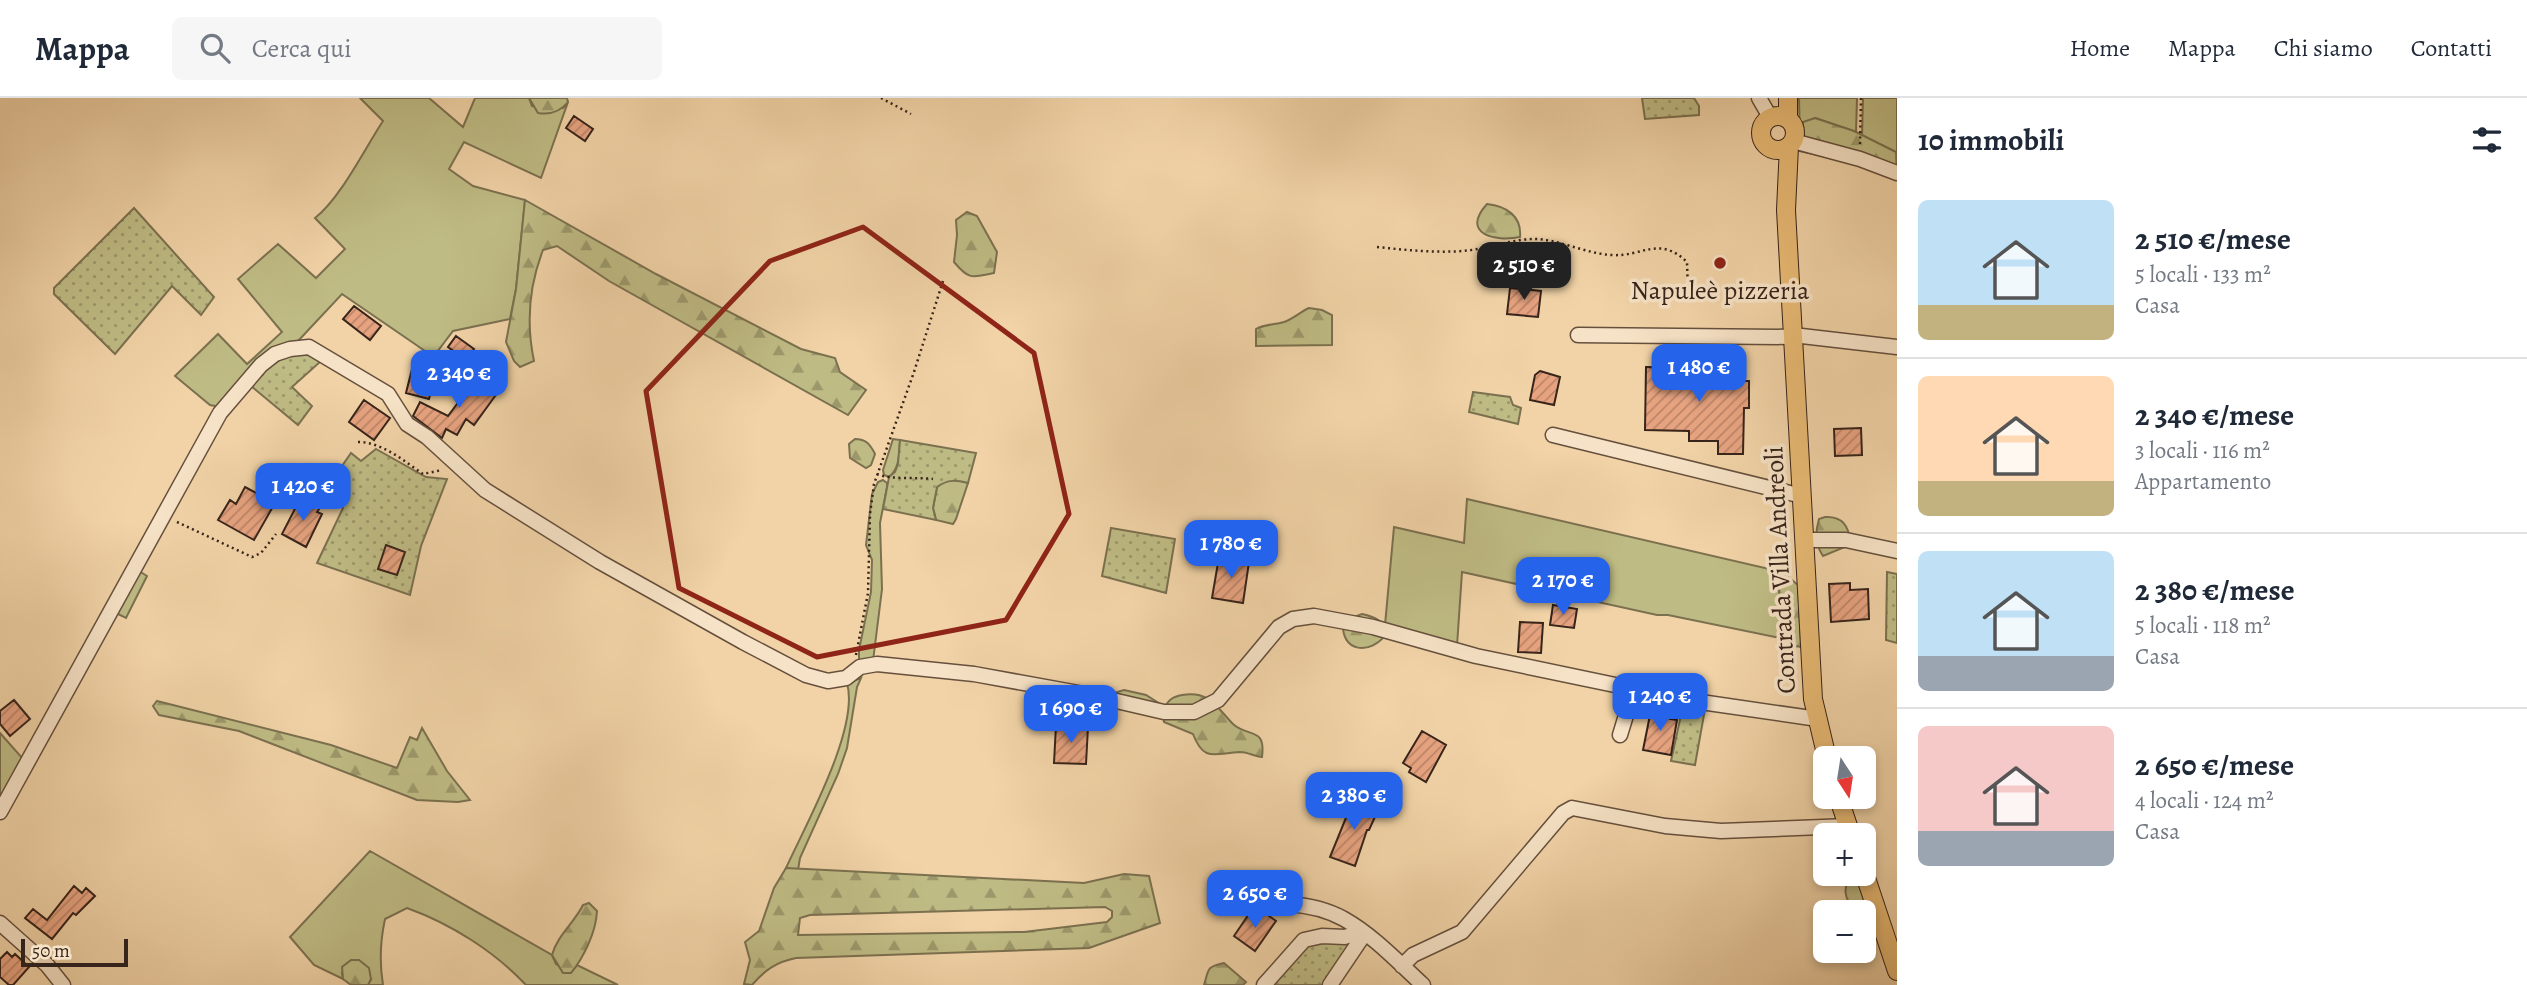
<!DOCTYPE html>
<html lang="it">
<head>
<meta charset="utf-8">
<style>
	body { margin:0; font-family:Alegreya,serif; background:#f6f6f7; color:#1f2937; height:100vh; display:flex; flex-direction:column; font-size:26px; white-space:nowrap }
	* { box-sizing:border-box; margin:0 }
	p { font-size:23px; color:#747a83 }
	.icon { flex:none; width:38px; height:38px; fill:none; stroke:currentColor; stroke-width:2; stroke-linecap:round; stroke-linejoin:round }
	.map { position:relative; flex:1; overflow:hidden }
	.sheet { display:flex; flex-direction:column; background:#fff; width:630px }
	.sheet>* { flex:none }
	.needle { width:46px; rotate:168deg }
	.controls { position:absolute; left:1813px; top:648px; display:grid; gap:14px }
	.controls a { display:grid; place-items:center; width:63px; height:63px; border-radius:10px; background:#fff; box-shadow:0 4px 10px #0003; font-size:35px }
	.scale { position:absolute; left:21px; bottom:18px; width:107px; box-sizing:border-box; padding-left:7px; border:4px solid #37241a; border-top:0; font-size:19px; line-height:24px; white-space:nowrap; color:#37241a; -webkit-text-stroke:5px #f6e2c6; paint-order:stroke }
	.price { position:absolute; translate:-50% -60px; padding:0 16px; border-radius:14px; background:#2563eb; color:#fff; font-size:23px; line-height:46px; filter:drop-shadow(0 2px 4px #0008) }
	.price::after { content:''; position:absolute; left:50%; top:42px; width:21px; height:16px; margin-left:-10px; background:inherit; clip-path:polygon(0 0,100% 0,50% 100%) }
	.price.on { background:#222; color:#fff }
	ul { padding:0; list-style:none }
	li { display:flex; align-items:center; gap:21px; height:175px; padding:0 21px }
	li+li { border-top:2px solid #e0e1e3 }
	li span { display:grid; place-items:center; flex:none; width:196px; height:140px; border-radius:10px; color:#555 }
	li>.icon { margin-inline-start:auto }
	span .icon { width:84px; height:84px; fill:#fffc; stroke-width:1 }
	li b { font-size:30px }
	h2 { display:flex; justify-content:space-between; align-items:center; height:84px; padding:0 21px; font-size:30px }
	header { display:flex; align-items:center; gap:42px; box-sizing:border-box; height:98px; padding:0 35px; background:#fff; border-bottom:2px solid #e0e1e3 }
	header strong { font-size:33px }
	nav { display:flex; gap:38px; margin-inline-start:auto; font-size:24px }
	.search { width:490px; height:63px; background:#f6f6f7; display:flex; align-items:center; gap:18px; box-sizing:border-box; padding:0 24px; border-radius:10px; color:#747a83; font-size:26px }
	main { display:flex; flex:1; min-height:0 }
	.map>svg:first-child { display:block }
	.grass { fill:#bfbb84; stroke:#7b704f; stroke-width:2 }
	.forest { fill:url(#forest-firs); stroke:#7b704f; stroke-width:2; fill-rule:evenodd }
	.garden { fill:url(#garden-dots); stroke:#7b704f; stroke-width:2 }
	.building { fill:url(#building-hatch); stroke:#37241a; stroke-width:2 }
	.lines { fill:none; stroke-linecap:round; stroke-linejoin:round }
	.minor-casing { stroke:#66503d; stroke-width:17 }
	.major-casing { stroke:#37241a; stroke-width:20 }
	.path { stroke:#37241a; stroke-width:2.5; stroke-dasharray:2 3.5; stroke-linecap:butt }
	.minor { stroke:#f6e2c6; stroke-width:14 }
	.major { stroke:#e8ba74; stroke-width:18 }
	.marked { fill:none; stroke:#8f2418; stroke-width:5; stroke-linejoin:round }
	.poi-dot { fill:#8f2418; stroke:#f6e2c6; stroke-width:2.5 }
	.labels { text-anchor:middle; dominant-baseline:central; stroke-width:7; stroke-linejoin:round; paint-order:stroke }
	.poi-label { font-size:26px; fill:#37241a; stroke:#f6e2c6 }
	.street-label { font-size:26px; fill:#37241a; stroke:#f6e2c6 }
</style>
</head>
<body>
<header>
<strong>Mappa</strong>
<div class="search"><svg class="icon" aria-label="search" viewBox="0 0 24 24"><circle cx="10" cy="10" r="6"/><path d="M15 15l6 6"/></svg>Cerca qui</div>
<nav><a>Home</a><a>Mappa</a><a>Chi siamo</a><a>Contatti</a></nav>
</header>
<main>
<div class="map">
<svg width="1897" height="887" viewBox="0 0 1897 887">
	<defs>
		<pattern id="forest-firs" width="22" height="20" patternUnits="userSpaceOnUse" patternTransform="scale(1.75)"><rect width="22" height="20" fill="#bfbb84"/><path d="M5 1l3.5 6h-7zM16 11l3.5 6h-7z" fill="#9c986b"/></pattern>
		<pattern id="garden-dots" width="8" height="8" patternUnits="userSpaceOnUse" patternTransform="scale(1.75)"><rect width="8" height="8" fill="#bfbb84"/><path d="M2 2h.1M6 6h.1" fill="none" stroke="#9c986b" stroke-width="1.8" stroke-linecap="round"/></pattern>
		<pattern id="building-hatch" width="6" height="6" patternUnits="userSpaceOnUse" patternTransform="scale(1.75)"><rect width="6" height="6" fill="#e7a380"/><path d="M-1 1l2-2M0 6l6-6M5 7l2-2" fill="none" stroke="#bc8568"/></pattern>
	</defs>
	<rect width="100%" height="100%" fill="#f1d3a7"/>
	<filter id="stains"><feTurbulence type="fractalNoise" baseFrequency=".00286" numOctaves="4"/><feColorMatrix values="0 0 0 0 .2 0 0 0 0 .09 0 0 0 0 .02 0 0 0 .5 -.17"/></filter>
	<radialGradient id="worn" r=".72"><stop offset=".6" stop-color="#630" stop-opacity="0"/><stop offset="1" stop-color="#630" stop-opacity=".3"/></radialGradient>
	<path class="grass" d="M360,0h69l34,29 12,-29h54l3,8 31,2 5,-6 -27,76 -77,-36 -15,27 24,17 52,14 -9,89 -6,30 -57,12 -16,21 -9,1 -86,-59 -44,47 -16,4 -62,62 -10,-2 -35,-29 43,-42 29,30 35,-32 -44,-53 40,-35 38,34 29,-29 -30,-31c25,-19 50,-70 68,-97z
		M1799,0h58l-1,34 -41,-14 -13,14 -2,9z
		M1863,0h34v55l-35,-17z
		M893,341l7,1c-1,14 0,28 -11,37l-5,-2 -1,-5z
		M883,382l4,3v4l-7,36 2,66 -9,72h-14v-11l12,-58 1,-32 -6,-15 6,-51 6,-12z
		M1467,401l315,73 -5,4c6,21 1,42 8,63l-117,-24h-11l-195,-43 -5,74 -72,-21 9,-98 70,16z
		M139,473l8,5 -21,42 -10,-5z
		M861,580l-4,9 -10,61 -9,26 -38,84 -2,12 -12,-2c19,-42 74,-140 61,-185z
		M0,635l24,27 -24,41z
		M370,753l182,104 4,9 15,8 6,-7 41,20h-92c-32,-34 -75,-61 -119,-77l-22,11c-5,23 -6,42 -2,66h-15l3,-6 -29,-6 1,6 -29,-14 -24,-28z"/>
	<path class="forest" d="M529,0h38l1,4c-8,10 -18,13 -30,11z
		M1815,20l39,13 42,21 1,25 -46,-15 -52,-11 4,-29z
		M525,102l131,74 145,75 34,9 5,14 26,18 -18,25 -239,-134 -52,-35 -14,4c-14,36 -17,73 -9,111l-14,6 -6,-6 -8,-19 10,-53z
		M1487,106c19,2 35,12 33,33 -25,5 -60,-3 -33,-33z
		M967,114l10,4 20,36 -3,21c-22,5 -25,7 -40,-11l3,-27 -1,-15z
		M1309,210l13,2 10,5v30l-76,1v-17c9,-5 18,-4 28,-7 9,-3 16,-10 25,-14z
		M855,341c11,0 15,5 20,15l-4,11 -5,3 -16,-10 -1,-14z
		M957,382l11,3 -12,36 -3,5 -17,-4 -3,-12 4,-21 8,-6z
		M1825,419c18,-1 23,9 26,25l-6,5 -22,9c-8,-12 -8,-23 -4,-37z
		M1782,474l16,13 3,62 -11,-2c-16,-19 -7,-47 -13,-70z
		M1362,516c13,3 21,6 25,19 -16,23 -47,20 -44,-12z
		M1124,592l22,5 19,12c4,-8 8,-10 17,-12 28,-5 35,13 51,29 15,14 33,2 29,33 -8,-1 -15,-5 -22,-5 -25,1 -36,11 -47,-18l-29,-12 -1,-7 -56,-10 -2,15c-10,-4 -17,-8 -18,-19z
		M157,603l174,44 66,23 13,-31 7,3 5,-12 25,43 23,29 -12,2 -41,-2 -178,-69 -80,-16 -6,-9z
		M786,770l298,15 40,-9 25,2 11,47 -71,25 -293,10c-20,4 -31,12 -44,27l-8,-1 6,-24 -5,-18 14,-11 15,-43zM1105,809l7,4v6l-5,5 -83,10 -226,3 2,-17 10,-3z
		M1854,775h4l13,36 -15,2c-12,-11 -15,-25 -2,-38z
		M589,805l8,8c-1,21 -13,46 -26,62h-8l-11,-18c5,-19 22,-32 31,-50z
		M351,862h8l10,8 2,11 -3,6h-17l-8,-6 -1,-12z
		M1224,865l22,19 -3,3h-39c5,-16 2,-18 20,-22z"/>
	<path class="garden" d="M1642,0h52l5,8v9l-54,4z
		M134,110l80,89 -13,18 -29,-29 -57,68 -61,-60v-6z
		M304,254l17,9 -29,26 20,19 -14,19 -47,-39c17,-20 27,-29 53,-34z
		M1473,294l37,5 3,8 8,3 -3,16 -49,-12z
		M900,342l76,13 -8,30c-12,-3 -20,-4 -31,4l-4,21 3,12 -53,-11 6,-32 6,-5 3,-8z
		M376,351l50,28 21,2 -26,67 -11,49 -93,-32 26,-55 -19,-16 27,-39 10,8z
		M1111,430l64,11 -9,54 -64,-17z
		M1887,474l10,2v69l-11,-3z
		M1705,611l-10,56 -24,-4 10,-46 13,1z
		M1315,844h37l-26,43h-55l38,-41z"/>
	<path class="building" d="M574,18l19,13 -8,12 -19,-13z
		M1510,190l31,3 -3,26 -31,-3z
		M354,208l27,20 -11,14 -27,-21z
		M456,238l18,13 -8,11 -18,-13z
		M414,263l23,5 -8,33 -23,-6z
		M1646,269l93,1v13h10v27h-5l-1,46h-25v-13h-29v-10l-44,-1z
		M1540,273l20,6 -6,28 -24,-5 5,-25z
		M478,278l20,16 -24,33 -8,-6 -9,16 -11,-6 -4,9 -29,-22 7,-14 28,14z
		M364,302l26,18 -16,22 -25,-18z
		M1861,330l1,27 -27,1 -1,-27z
		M245,389l30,16 -21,37 -36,-20 12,-20 6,4z
		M300,401l19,10 -2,3 5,2 -16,33 -24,-13z
		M386,447l19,7 -8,23 -19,-6z
		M1219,459l30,5 -6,41 -31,-5z
		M1850,485v7l18,-1 1,30 -38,3 -2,-38z
		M1553,507l24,4 -3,19 -24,-3z
		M1520,524l23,1 -2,30 -23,-1z
		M14,602l16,19 -20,17 -10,-12v-13z
		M1651,612l19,3v6l7,1 -6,35 -28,-5z
		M1056,627l32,2 -2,37 -32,-1z
		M1422,633l24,14 -20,37 -17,-10 2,-4 -8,-5z
		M1354,700l25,10 -10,22h-2l-12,36 -25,-9z
		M74,788l8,7 4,-5 9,8 -19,19 -3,-2 -21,26 -27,-21 8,-9 14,11z
		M1265,815l11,8 -21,30 -21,-15 15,-22z
		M7,854l5,5 3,-3 14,13 -16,18h-4l-9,-8v-18z"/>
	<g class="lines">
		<defs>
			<path id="minor" d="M1759,0l11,19
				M1793,43l67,18 37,14
				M1578,237l215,2
				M1793,237l104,12
				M1553,337l249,61
				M1805,442h41l51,11
				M1620,637l14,-46
				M0,714l220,-399 41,-48 14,-11 15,-5 19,-2 79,47 19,30 20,13 58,53 115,72 143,80 63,33 22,6 18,-3 14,-11 17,-3 97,10 121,22 69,16h30l24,-12 61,-73 14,-8 21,-3 59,11 103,29 211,44 131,19
				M1228,809c38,-5 82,-7 116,12 30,17 55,44 79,66
				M0,825l47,42 16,20
				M1402,868l11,-11 49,-23 101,-119 9,-5 93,18 56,5 127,-5
				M1264,887l40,-45 18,-4 23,1 17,-6
				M1330,887l35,-52"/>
			<path id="major" d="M1788,0v21
				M1761 35a17 17 0 1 1 34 0a17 17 0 1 1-34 0Z
				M1789,48l-3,64 27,489 14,59
				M1838,698l13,39
				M1864,774l33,99"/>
		</defs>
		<use href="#minor" class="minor-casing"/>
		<use href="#major" class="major-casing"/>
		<path class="path" d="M881,0l30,16
			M1860,46l1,-46
			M1377,149c29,3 57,6 86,4 23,-2 46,-11 69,-12 24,-1 54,15 80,16 30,2 47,-20 75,7l1,32
			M358,344c24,0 46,19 65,32l19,-4
			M877,376c13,6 41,3 56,5
			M177,424l75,35 9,-4 15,-19
			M856,557l12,-62 2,-79 4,-30 40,-112 29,-91
			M1070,608l3,7v14"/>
		<use href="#minor" class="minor"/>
		<use href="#major" class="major"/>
	</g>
	<path class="marked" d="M863,129l171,126 35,161 -63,106 -189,37 -138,-69 -33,-197 124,-130z"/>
	<circle class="poi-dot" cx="1720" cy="165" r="7"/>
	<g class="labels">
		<g class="poi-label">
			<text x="1720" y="192">Napuleè pizzeria</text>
		</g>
		<g class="street-label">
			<text transform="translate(1780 472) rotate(-93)">Contrada Villa Andreoli</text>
		</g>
	</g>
	<rect width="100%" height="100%" filter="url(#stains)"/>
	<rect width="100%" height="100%" fill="url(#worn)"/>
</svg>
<div class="controls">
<a><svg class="needle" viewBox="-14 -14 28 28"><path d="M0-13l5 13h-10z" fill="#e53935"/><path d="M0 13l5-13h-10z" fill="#747a83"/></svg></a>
<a>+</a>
<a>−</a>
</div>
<div class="scale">50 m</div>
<b class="price on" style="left:1524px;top:204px">2 510 €</b>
<b class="price" style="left:1699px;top:306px">1 480 €</b>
<b class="price" style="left:459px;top:312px">2 340 €</b>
<b class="price" style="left:303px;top:425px">1 420 €</b>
<b class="price" style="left:1231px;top:482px">1 780 €</b>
<b class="price" style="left:1563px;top:519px">2 170 €</b>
<b class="price" style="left:1660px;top:635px">1 240 €</b>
<b class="price" style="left:1071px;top:647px">1 690 €</b>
<b class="price" style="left:1354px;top:734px">2 380 €</b>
<b class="price" style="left:1255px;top:832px">2 650 €</b>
</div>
<section class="sheet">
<h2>10 immobili<svg class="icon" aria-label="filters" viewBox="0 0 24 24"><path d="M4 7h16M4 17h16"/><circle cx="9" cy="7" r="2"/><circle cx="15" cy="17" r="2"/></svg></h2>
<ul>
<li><span style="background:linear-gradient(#bfe0f5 75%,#c2b280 0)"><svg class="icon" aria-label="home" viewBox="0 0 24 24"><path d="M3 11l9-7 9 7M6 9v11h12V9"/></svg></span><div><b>2 510 €/mese</b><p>5 locali · 133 m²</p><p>Casa</p></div></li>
<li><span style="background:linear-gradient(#ffd9b3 75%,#c2b280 0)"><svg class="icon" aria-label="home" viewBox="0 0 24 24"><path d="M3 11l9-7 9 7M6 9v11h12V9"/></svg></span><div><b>2 340 €/mese</b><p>3 locali · 116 m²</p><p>Appartamento</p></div></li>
<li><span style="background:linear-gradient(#bfe0f5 75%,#9aa5b1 0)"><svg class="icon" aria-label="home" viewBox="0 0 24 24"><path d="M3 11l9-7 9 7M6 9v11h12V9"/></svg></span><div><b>2 380 €/mese</b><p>5 locali · 118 m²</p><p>Casa</p></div></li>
<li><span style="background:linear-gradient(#f6c9c9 75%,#9aa5b1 0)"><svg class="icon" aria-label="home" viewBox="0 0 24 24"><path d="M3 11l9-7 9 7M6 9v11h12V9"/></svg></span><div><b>2 650 €/mese</b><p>4 locali · 124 m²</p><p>Casa</p></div></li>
</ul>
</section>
</main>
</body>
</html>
